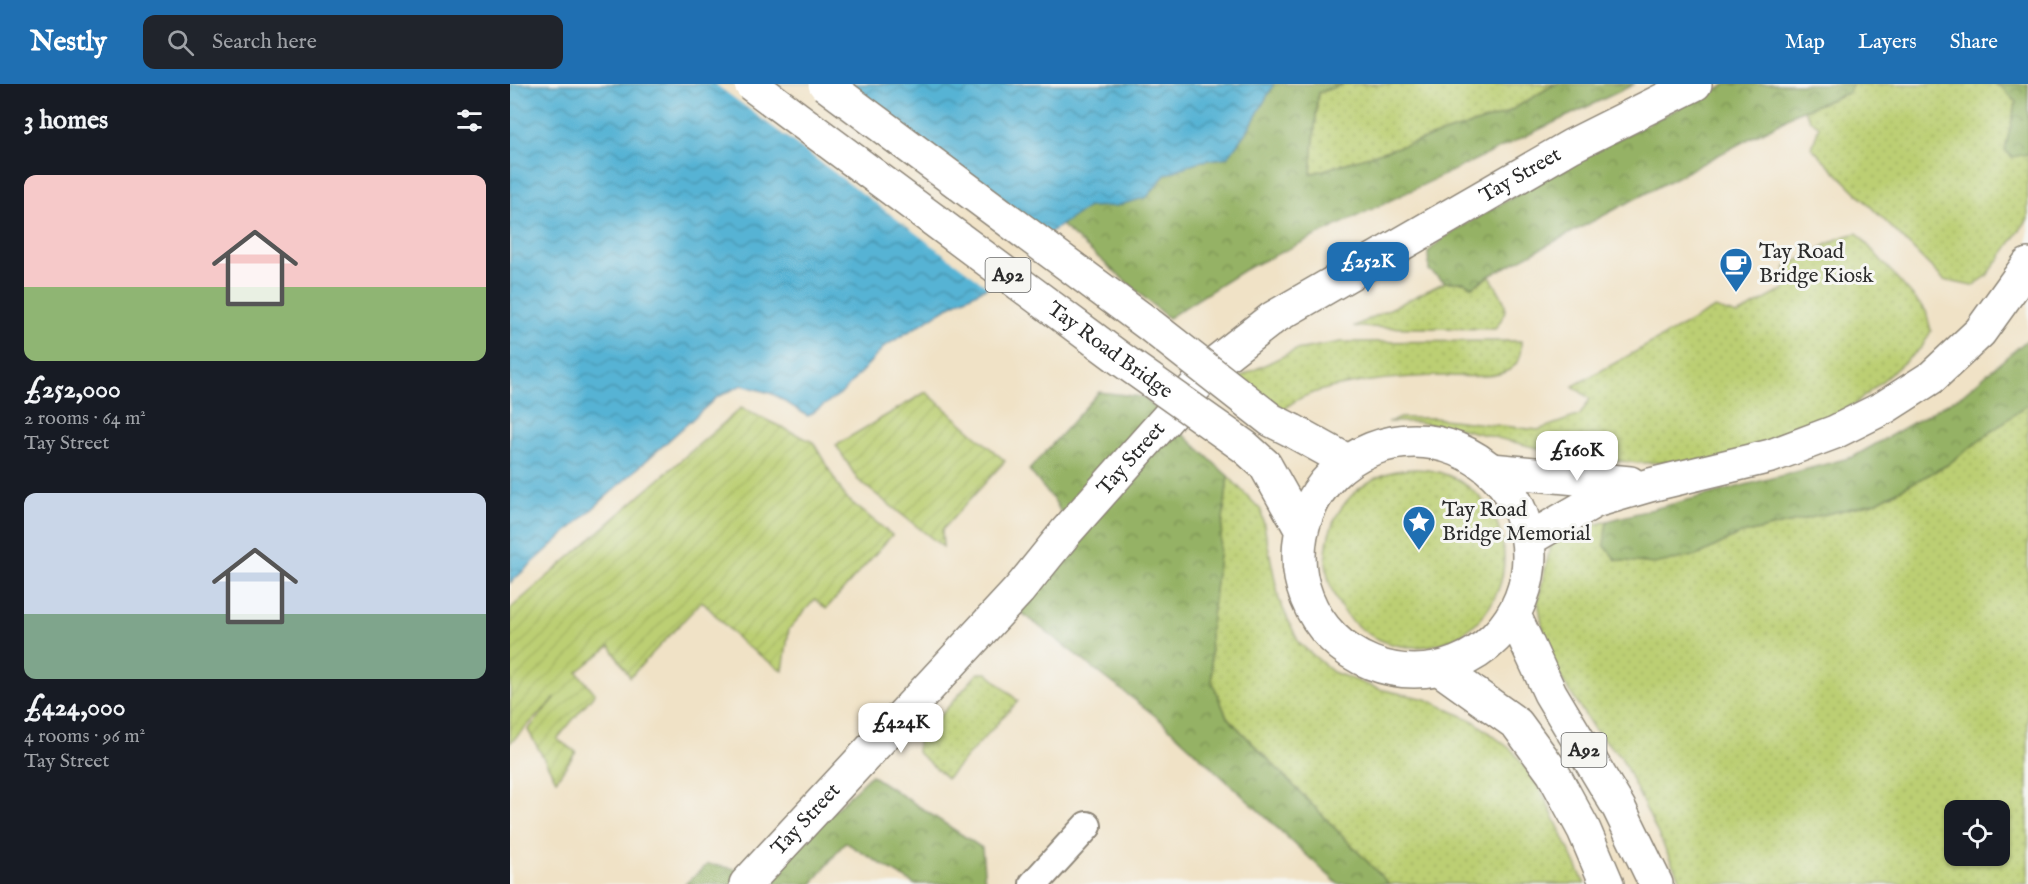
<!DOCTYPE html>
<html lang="en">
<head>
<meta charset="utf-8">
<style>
	body { margin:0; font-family:"IM FELL English",serif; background:#20242c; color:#f1f3f6; height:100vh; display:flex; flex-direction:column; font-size:22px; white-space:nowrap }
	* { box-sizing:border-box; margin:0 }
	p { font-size:20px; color:#9ea1a6 }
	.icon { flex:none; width:33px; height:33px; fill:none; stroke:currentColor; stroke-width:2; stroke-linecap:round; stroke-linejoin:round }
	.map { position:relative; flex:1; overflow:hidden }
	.details { display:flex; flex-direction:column; background:#171b24; width:510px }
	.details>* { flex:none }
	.fabs { position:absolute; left:1434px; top:716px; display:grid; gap:12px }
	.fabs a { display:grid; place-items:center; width:66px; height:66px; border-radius:12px; background:#171b24; box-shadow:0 2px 4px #0004; font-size:30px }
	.price { position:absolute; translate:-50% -51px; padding:0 14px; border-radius:12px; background:#fff; color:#222; font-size:20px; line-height:39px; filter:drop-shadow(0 2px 3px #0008) }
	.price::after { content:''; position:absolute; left:50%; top:36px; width:18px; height:14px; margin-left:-9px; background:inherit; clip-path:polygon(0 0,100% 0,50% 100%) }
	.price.on { background:#1f6fb2; color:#fff }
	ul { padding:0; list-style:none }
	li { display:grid; align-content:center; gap:12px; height:318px; padding:0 24px }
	li span { display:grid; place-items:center; height:186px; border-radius:12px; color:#555 }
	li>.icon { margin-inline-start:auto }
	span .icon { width:108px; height:108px; fill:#fffc; stroke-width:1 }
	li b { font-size:26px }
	h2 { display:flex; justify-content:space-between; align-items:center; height:72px; padding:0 24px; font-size:26px }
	header { display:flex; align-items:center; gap:36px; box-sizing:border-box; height:84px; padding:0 30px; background:#1f6fb2; color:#fff }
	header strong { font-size:28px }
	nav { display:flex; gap:33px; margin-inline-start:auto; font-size:21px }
	.search { width:420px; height:54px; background:#20242c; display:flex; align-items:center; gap:15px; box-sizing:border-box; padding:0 21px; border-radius:12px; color:#9ea1a6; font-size:22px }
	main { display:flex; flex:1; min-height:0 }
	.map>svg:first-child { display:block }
	.grass { fill:url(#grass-dots); stroke:#747d4f; stroke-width:1.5; fill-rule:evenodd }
	.forest { fill:url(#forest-crowns); stroke:#606e48; stroke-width:1.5 }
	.garden { fill:url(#garden-furrows); stroke:#747d4f; stroke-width:1.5 }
	.water { fill:url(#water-waves); stroke:#406f80; stroke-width:1.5 }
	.pier { fill:#f0e2c6 }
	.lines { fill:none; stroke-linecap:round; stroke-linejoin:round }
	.minor-casing { stroke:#8e8678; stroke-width:32 }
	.secondary-casing { stroke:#8e8678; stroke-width:36 }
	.trunk-casing { stroke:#8e8678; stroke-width:36 }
	.minor { stroke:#fff; stroke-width:28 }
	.secondary { stroke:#fff; stroke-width:33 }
	.trunk { stroke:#fff; stroke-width:33 }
	.trunk-bridge-casing { stroke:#8e8678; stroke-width:36; stroke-linecap:butt }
	.trunk-bridge { stroke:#fff; stroke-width:33 }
	.labels { text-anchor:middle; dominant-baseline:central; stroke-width:6; stroke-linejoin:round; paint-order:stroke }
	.shield { fill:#f6f6f2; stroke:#686867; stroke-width:1.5 }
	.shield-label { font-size:20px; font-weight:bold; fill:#2b2b2b }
	.street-label { font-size:21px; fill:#2b2b2b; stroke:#f6f6f2 }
	.poi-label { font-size:21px; fill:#2b2b2b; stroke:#f6f6f2; text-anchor:start }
</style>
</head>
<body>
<header>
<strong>Nestly</strong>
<div class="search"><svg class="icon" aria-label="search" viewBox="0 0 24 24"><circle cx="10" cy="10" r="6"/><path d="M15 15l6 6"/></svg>Search here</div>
<nav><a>Map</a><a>Layers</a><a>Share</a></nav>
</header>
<main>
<section class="details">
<h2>3 homes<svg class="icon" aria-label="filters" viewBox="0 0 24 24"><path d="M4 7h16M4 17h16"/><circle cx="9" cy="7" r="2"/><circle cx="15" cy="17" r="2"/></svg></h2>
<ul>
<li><span style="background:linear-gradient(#f6c9c9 60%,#8fb573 0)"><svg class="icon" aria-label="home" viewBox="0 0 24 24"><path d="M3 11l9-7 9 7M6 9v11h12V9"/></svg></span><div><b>£252,000</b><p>2 rooms · 64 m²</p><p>Tay Street</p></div></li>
<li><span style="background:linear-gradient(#c9d6e8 65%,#7fa58c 0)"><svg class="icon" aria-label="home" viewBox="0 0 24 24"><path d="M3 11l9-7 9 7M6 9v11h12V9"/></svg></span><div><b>£424,000</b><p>4 rooms · 96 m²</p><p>Tay Street</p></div></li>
</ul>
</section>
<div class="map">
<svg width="1518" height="800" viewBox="0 0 1518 800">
	<defs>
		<pattern id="grass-dots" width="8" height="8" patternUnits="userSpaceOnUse" patternTransform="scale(1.5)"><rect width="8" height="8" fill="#bccf73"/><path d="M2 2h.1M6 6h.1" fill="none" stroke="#a2b264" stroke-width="1.8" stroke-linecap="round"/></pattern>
		<pattern id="forest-crowns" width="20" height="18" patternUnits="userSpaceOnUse" patternTransform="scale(1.5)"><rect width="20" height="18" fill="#95b265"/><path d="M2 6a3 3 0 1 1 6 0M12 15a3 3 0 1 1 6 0" fill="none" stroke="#7a9153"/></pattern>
		<pattern id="garden-furrows" width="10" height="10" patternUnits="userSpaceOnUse" patternTransform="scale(1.5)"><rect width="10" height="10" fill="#bccf73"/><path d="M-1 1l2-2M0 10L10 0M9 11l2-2" fill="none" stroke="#a2b264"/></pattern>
		<pattern id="water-waves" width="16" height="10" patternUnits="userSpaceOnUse" patternTransform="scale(1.5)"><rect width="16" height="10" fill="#56b3d4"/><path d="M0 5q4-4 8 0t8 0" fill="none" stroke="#4792ac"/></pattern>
	</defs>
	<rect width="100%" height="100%" fill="#f6f6f2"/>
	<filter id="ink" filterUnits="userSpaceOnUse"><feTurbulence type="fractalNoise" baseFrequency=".0167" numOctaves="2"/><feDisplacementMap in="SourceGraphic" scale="12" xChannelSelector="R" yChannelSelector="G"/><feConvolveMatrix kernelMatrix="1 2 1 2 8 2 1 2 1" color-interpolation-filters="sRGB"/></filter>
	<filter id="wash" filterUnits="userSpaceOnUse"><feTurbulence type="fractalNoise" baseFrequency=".008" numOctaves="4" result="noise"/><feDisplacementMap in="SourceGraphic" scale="24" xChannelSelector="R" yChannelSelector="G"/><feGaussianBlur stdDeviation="1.35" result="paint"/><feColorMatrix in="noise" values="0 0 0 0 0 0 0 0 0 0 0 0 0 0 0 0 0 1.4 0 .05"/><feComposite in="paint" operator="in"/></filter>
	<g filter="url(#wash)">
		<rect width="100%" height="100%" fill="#f0e2c6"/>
		<path class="grass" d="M834,0h211l-50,30 -194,60 7,-81z
			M1343,0h175v135l-41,57 -15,10 -28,-6 -132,-132 7,-22 -9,-6 -6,-10 44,-17z
			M1347,149l69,78 5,20 -9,16 -67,57 -69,35 -72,22 -75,2 -74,-8 -107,-27 -42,-6h-28l13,-4h33l104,12 42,-15 10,-16 -17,-13 142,-78 22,7 48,-26 1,-22 53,-29z
			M980,192c13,24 24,29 5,53l-142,-2 92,-45h20l7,5z
			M1011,257c0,11 -1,23 -12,29 -16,9 -41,6 -59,6 -38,0 -140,5 -165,33l-48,-31 59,-28 45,-8z
			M1518,320v480h-346l-61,-127 -27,-28 -46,-71 -10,-57 13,-57 31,-15 25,-8 -3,24 94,10 40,-20 139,-33 70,-37zM1444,726h46v45h-46z
			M816 474a89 89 0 1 1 178 0a89 89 0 1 1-178 0Z
			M718,392l33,34 18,90 20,43 34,29 46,17 47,10 49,23 38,29 27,37 45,96h-196l-162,-167 -15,-36 -2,-47z
			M468,589h9l31,28 -71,77 -30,-26 1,-11z"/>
		<path class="forest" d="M746,0h88l-26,9 -7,81 194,-60 50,-30h80l-391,186 -76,48 -138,-120z
			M1217,0h126l-5,9 -53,20 -14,9 -294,155 -15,10 -8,-5h-19l-16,-12 -1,-18 16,-15 138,-80z
			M1484,0h34v70l-16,3 -7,-7 11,-48 -13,-14z
			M1518,255v65l-81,61 -70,37 -139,33 -40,20 -44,9 -38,-4 -12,-15 3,-24 246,-64 109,-62z
			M589,308l44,5 85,79 -18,158 2,47 15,36 162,167h-51l-180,-166 -140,-108 61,-61 -23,-46 -27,-33z
			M361,691l111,73 3,36h-71l-69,-42 -33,42h-127l23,-20 59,11z"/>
		<path class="garden" d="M416,308l79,69 -63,69 1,17 -85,-67 -22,-35z
			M231,324l72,34 32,55 47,38 -66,74 -11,-10 -26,30 -6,42 -40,-27 -41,-43 -72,76 -20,-31 -33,26 18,21 -38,46 19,13 -20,28 -28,-50 28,-33 -46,46v-134z"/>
		<path class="water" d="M0,0h764l-23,41 -23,32 -31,5 -32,13 -18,22 -31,9 -28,1 -43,29 -45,45 -43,21 -72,44 -42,46 -35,24 -35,-22 -31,-9 -26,13 -206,185z"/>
		<path class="pier" d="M205,0h124l208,154 -45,46 -11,5z"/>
	</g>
	<g filter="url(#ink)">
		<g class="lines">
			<defs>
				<path id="minor" d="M524,800l53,-58"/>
				<g id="secondary">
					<path d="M981,386l139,13"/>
					<path d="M1019,455l66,-38 55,-16 121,-29 64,-24 50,-25 47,-30 48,-45 48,-67"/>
					<path id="s1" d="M236,800l273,-294 47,-58 153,-172 54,-42 298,-172 124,-62"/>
				</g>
				<path id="trunk" d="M783,347l54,30
					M789 472a115 115 0 1 1 230 0a115 115 0 1 1-230 0Z
					M755,381l36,64
					M1004,531l36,78 69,115 37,76
					M930,585l77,55 36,49 31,57 23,54"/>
			</defs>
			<use href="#minor" class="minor-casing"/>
			<use href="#secondary" class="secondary-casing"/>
			<use href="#trunk" class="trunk-casing"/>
			<use href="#minor" class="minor"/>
			<use href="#secondary" class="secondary"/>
			<use href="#trunk" class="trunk"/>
			<defs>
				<g id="trunk-bridge">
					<path id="s2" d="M241,0l367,273 127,90 20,18"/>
					<path d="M315,0l326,242 120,94 22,11"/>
				</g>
			</defs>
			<use href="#trunk-bridge" class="trunk-bridge-casing"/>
			<use href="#trunk-bridge" class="trunk-bridge"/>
		</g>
	</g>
	<defs>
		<symbol id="cafe-pin" viewBox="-11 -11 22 30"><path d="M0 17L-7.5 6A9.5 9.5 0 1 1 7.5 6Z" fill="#1f6fb2" stroke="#f6f6f2"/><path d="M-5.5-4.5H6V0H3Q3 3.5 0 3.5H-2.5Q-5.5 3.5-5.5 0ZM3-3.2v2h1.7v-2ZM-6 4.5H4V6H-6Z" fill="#fff"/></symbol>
		<symbol id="sight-pin" viewBox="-11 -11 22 30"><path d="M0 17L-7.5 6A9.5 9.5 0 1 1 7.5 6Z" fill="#1f6fb2" stroke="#f6f6f2"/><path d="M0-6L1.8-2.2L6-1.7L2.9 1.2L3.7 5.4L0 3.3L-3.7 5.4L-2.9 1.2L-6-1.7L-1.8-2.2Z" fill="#fff"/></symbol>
	</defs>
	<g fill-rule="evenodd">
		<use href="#cafe-pin" x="1207" y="161" width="38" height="52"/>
		<use href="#sight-pin" x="890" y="419" width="38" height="52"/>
	</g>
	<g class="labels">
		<g class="shield">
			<rect x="475.5" y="174" width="45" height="34" rx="4.5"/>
			<rect x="1051.5" y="649" width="45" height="34" rx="4.5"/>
		</g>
		<g class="shield-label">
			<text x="498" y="191">A92</text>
			<text x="1074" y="666">A92</text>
		</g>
		<g class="street-label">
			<text stroke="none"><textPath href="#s1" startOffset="1060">Tay Street</textPath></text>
			<text stroke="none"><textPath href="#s2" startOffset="447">Tay Road Bridge</textPath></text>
			<text stroke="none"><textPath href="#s1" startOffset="574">Tay Street</textPath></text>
			<text stroke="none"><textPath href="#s1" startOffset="88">Tay Street</textPath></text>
		</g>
		<g class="poi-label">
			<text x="1249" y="168">Tay Road<tspan x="1249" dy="24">Bridge Kiosk</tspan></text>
			<text x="932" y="426">Tay Road<tspan x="932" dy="24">Bridge Memorial</tspan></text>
		</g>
	</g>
</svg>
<div class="fabs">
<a><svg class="icon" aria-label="locate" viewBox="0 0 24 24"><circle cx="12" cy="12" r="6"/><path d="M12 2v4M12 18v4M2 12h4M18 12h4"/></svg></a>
</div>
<b class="price on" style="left:858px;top:209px">£252K</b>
<b class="price" style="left:1067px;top:398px">£160K</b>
<b class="price" style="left:391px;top:670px">£424K</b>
</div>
</main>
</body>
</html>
